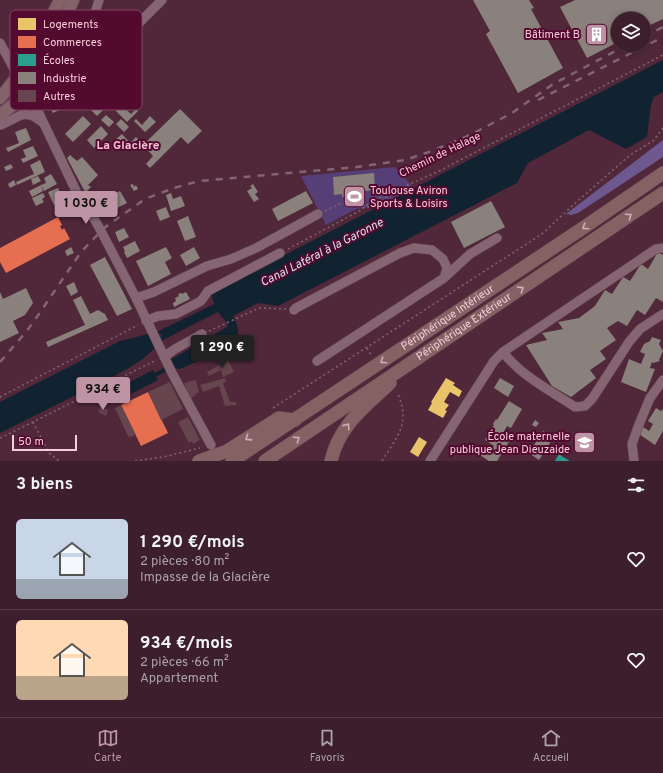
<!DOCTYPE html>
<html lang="fr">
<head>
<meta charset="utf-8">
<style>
	body { margin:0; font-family:Overpass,sans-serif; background:#432734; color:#f1f3f6; height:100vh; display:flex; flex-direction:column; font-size:15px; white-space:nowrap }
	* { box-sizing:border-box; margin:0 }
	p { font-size:13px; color:#aca2a9 }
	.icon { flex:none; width:22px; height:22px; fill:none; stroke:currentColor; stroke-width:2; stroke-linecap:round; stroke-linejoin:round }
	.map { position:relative; height:461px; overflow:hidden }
	.drawer { display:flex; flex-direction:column; background:#3c1e2c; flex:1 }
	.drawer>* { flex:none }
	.controls { position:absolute; left:611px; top:12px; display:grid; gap:8px }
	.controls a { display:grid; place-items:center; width:40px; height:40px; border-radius:50%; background:#3c1e2c; box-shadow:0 2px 10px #0003,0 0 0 1px #553c48; font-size:20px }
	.scale { position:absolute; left:12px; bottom:10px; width:65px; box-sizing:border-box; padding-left:4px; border:2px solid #f9ccdb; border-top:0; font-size:11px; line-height:14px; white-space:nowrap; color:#f9ccdb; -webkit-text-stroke:3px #530a2e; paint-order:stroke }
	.price { position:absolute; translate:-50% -34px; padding:0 9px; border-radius:4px; background:#be93a3; color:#111; font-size:13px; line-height:26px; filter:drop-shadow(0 1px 2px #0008) }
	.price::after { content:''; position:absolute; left:50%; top:24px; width:12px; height:9px; margin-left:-6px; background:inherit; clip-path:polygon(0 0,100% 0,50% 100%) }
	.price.active { background:#222; color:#fff }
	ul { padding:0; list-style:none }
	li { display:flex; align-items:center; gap:12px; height:100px; padding:0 16px }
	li+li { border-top:1px solid #553c48 }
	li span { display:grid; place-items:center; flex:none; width:112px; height:80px; border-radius:6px; color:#555 }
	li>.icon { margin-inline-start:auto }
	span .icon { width:48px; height:48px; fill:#fffc; stroke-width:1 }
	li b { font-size:17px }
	h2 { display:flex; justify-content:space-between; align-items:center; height:48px; padding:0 16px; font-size:17px }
	.menu { display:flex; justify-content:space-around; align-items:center; height:56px; border-top:1px solid #553c48; background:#3c1e2c; font-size:11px; color:#aca2a9 }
	.menu a { display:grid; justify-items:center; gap:2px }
	.menu .active { color:#be93a3 }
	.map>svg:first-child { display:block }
	.green { fill:#553f76 }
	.forest { fill:#6d5890 }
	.water { fill:#112331 }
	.homes { fill:#e9c46a }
	.shops { fill:#e76f51 }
	.schools { fill:#2a9d8f }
	.industry { fill:#8a817c }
	.building { fill:#67454e }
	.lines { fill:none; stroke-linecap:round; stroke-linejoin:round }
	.minor-casing { stroke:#654552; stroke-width:10 }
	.major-casing { stroke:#654552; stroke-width:14 }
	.highway-casing { stroke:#654552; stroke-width:14 }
	.path { stroke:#836571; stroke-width:1.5; stroke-dasharray:2 3; stroke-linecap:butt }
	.minor { stroke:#856572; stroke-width:9 }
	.major { stroke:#836269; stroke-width:12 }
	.highway { stroke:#846163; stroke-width:13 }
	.rail { stroke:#836571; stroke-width:2.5; stroke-dasharray:7 7; stroke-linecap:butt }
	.oneway { stroke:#d6acb7 }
	.labels { text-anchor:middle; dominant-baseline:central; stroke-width:4; stroke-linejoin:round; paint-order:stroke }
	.poi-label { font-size:11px; fill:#f9ccdb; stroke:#530a2e; text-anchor:end }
	.street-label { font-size:11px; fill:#f9ccdb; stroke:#530a2e }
	.neighbourhood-label { font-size:12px; font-weight:bold; fill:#f6c1d3; stroke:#530a2e }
	.water-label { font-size:12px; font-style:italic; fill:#d2e4f0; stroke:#530a2e }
	.key { fill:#530a2e; stroke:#854462; stroke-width:1 }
	.key-label { font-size:11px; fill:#f9ccdb }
</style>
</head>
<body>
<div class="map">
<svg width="663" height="461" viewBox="0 0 663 461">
	<rect width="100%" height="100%" fill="#50283a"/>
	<path class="green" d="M395,167l19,21 -35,18 -23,3 -30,16 -25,-49z"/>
	<path class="forest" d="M663,140v17l-85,56 -7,2 -5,-1z"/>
	<path class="water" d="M663,60v32l-9,5 -3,8 -4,32 -21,12 -37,-19 -61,33 -11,20 -239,123 -20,-3 -25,13c5,11 9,18 -1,28l-49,24 -4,1 -7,-1 -16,9 2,3 -43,22 -5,1 -5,-3 -9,-15 -96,48v-31l120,-61 28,-7 2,3 7,-4 4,3c-3,19 -40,36 -56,45l6,9h3l39,-20 2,3 15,-9 2,-5 55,-32 1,-3 -10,-12 -57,29 1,-6 -5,-3 57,-28 -3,-11z"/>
	<path class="homes" d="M446,378l9,5 -2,2 9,6 -3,6 -9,-5 -6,10 5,3 -4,5 2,1 -4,7 -15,-8 4,-7 -1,-1z
		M419,437l8,5 -9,15 -8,-5z"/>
	<path class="shops" d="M58,217l4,8 -2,1 2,4 2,-2 6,11 -64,34 -6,-11v-14z
		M148,392l20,41 -27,13 -20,-41z"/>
	<path class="schools" d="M559,454l4,3 7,4h-15z"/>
	<path class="industry" d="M473,0h56l5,8 -3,1 32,59 -45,25 -32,-59 4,-3z
		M575,0h88v19l-19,9v-9h-26v23l-31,16 -27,-51z
		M112,85l8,8 -23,23 -8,-8z
		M57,91l8,16 -12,6 -8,-15z
		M122,106l9,8 5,-5 2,2 -11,11 -11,-11z
		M180,109l22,22 -14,13 -7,-7 -31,31 -4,-4 7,-8 -10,-11z
		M106,115l8,7 -5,5 -8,-7z
		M83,116l8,8 -18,18 -8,-8z
		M150,116l6,6 -11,10 -11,-11 2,-2 6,6z
		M121,119l8,8 -5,5 -8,-8z
		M101,126l7,8 -14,14 -7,-8z
		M26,128l5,12 -23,12 -2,-4 13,-5 -4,-11z
		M122,134l8,9 6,-6 2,2 -11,11 -11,-11z
		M33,146l5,10 -15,7 -2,-4 5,-2 -3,-7z
		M70,155l7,6 5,-4 16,18 -10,10 3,2 -5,5h-1l-18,-34z
		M40,160l5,12 -28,13 -1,-3 18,-8 -4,-9z
		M11,164l2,4 -7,3 -2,-4z
		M374,173l1,17 -22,2v4l-11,1v-3l-8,1 -1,-18z
		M51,174l6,10 -13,7 -3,-6 5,-2 -2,-5z
		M38,176l3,5 -8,4 -2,-6z
		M14,180l2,5 -6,3 -2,-4z
		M133,184l1,3 2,-2 2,4 -4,2 -4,-6z
		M253,184l5,8 -3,2 4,5 -5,3 -7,-11 5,-3 -2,-2z
		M41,185l2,6 -11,6 -3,-6z
		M58,188l6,12 -10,5 -6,-13z
		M120,191l7,12 -14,7 -3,-6 3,-1 -4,-6z
		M306,191l7,12 -35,18 -6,-12z
		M43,193l2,4 -3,2 2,3 -8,4 -4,-8z
		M171,193l2,6 8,-3 4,10 -14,5 -5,-16z
		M491,201l14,26 -41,21 -13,-26z
		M166,207l4,10 -10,4 -4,-10z
		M188,216l8,21 -11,4 -8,-20z
		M124,228l5,9 -10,5 -4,-10z
		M135,241l5,10 -13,7 -3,-6 1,-1 -2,-4z
		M71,247l3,6 -7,3 -2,-5z
		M166,247l6,11 -7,4 6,12 -23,12 -12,-25z
		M194,247l6,11 -14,8 -6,-11z
		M658,252l5,3v47l-7,-4 -11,17 -8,-5 -10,16 -9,-5 -11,7 9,12 -16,11 6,8 -16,11 6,8 -25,19 -19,-11 -26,-41 21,-5 -5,-7 21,-4 -5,-7 21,-4 16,-12 10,-16 7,4 11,-17 7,4 11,-17 7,5z
		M105,257l27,52 -15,7 -27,-51z
		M74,282l4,10 -7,4 -5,-10z
		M26,288l7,15 -8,12 -12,6 6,12 -19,9v-50l3,7z
		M186,292l4,7 -16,8 -1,-4 3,-2 -1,-3 4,-2 -1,-2 3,-1 1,1z
		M81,296l9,18 8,-4 7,4 3,6 -60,27 -2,-5 39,-17 -12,-25z
		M652,337l9,3 -2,4 4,7 -4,9 1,1 -7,2 -1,-1 -2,6 5,1 -9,23 -25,-10 8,-23 12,5 4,-10 -5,-2 4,-8 6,-3z
		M500,378l14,8 -6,11 -14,-9z
		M509,401l13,8 -11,19 -4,-2 -5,9 8,5 -13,21h-8l-9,-6 6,-8 5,3 3,-4 -9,-6 9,-15 -1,-1 3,-5 1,1z
		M656,408l5,3 2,-2v22l-8,14 -16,-11 4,-7 6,4 4,-7 -5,-3z
		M535,420l4,3 -3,4 -4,-2z
		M543,431l10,7 -14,22 -10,-7z"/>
	<path class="building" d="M228,360l6,12 -11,5 -2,-7 -12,6 -2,-4z
		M225,378l1,4 -3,1 7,19h6v3l-11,1 -6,-20 -16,6 -3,-7z
		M196,380l3,12 -4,2 1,1 -7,4 -5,-16z
		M170,382l13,27 -22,11 -13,-28z
		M121,405l15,30 -6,2 -2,-1 -13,-28z
		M100,407l8,3 -2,6 -8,-4z
		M188,417l12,23 -7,4 -1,-3 -3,2 -11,-21z"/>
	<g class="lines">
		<defs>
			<path id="minor" d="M99,0l-8,26 4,19 11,11 56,-56
				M0,43l18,33
				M25,89l9,14 43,90 11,15 13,23 35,67 36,75 39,72
				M1,125l20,-10c9,-2 14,2 21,7
				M136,298l18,-6 53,-26 24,-7 25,-11 62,-34
				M294,310l2,-2 104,-55 14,-5 18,2 11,9 4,9 -3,10
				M146,321l12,-5 18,-2 25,-13 7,-10 72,-38
				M503,352c18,24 47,38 72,55l10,-1 7,-7 37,-57 11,-13 23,-15
				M164,357l11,-8 27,-15
				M317,361l127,-83 26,-24 27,-16
				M430,461l64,-100 9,-9 153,-103 7,-1
				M634,461l-2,-17 6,-17 12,-29 13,-18"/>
			<path id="major" d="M0,98c27,-31 42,-61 60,-98
				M0,115l14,-11 16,-22 20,-31 11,-22 12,-29"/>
			<g id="highway">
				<path d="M199,461l28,-10 52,-33 16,2"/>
				<path id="s1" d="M232,461l351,-233 80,-55"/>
				<path id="s2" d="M265,461l398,-268"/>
				<path d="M331,461c8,-36 34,-54 59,-78"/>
			</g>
		</defs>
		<use href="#minor" class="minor-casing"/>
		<use href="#major" class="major-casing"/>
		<use href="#highway" class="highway-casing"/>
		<path class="path" d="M325,211c16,-9 26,-12 43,-4l29,-15 2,3
			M288,249l73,-39 13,-10 63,-28 226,-117
			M209,331l50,-23 27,1
			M367,348l4,7
			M0,397l138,-72
			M273,408l269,-174 29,-27 59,-52 23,-14 10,-13
			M33,422l16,31 10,8
			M0,438c53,-25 104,-53 157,-78
			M135,461l28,-4 37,-9
			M382,461c16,-25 29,-39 15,-69"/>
		<use href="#minor" class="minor"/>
		<use href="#major" class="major"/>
		<use href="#highway" class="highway"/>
		<path class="rail" d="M644,37l19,-10
			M538,100l125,-63
			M0,362l26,-30 13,-18 42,-62 23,-24 41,-29 29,-11 25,-7 158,-14 48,-7 27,-9 38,-16 42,-22 41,-29 74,-39"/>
	</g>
	<defs><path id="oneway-chevron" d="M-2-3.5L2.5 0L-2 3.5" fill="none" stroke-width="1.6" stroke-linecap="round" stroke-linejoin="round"/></defs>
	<g class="oneway">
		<use href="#oneway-chevron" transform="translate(629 216) rotate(-34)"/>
		<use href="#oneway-chevron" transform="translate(585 227) rotate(146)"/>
		<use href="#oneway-chevron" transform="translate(521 289) rotate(-33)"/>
		<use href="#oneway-chevron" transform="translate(383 361) rotate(146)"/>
		<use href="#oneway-chevron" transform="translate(347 426) rotate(-55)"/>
		<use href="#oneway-chevron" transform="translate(248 438) rotate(147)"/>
		<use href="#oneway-chevron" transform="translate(297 439) rotate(-34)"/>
	</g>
	<defs>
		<symbol id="building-square" viewBox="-11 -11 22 22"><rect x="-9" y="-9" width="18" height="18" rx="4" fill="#be93a3" stroke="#530a2e"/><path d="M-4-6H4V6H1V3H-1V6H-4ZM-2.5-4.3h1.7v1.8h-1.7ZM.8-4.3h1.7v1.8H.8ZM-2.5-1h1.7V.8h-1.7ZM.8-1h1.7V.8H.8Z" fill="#fff"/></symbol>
		<symbol id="stadium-square" viewBox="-11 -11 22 22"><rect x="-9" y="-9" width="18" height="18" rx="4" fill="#be93a3" stroke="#530a2e"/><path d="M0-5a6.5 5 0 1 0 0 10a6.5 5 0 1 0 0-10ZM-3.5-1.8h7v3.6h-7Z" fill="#fff"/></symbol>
		<symbol id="school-square" viewBox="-11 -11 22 22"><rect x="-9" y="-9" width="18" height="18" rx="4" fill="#be93a3" stroke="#530a2e"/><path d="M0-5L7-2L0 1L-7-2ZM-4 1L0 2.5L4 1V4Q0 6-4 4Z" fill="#fff"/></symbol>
	</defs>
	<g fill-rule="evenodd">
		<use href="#building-square" x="584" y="22" width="25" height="25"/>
		<use href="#stadium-square" x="342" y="184" width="25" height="25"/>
		<use href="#school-square" x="572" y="430" width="25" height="25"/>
	</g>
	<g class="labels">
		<g class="poi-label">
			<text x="580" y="35">Bâtiment B</text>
			<text x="370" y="191" text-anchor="start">Toulouse Aviron<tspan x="370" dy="13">Sports &amp; Loisirs</tspan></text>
			<text x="570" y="437">École maternelle<tspan x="570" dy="13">publique Jean Dieuzaide</tspan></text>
		</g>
		<g class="street-label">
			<text transform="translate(440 155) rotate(-26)">Chemin de Halage</text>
			<text stroke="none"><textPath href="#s1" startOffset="259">Périphérique Intérieur</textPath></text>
			<text stroke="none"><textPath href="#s2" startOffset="240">Périphérique Extérieur</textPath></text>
		</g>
		<g class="neighbourhood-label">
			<text x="128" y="146">La Glacière</text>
		</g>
		<g class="water-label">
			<text transform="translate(322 253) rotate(-27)">Canal Latéral à la Garonne</text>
		</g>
	</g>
	<rect x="10" y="10" width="132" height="100" rx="6" class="key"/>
	<rect x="18" y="18" width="18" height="12" fill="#e9c46a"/>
	<rect x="18" y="36" width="18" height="12" fill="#e76f51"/>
	<rect x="18" y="54" width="18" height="12" fill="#2a9d8f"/>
	<rect x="18" y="72" width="18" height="12" fill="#8a817c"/>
	<rect x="18" y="90" width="18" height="12" fill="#67454e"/>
	<g class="key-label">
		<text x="43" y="28">Logements</text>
		<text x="43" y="46">Commerces</text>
		<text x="43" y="64">Écoles</text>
		<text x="43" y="82">Industrie</text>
		<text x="43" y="100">Autres</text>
	</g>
</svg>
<div class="controls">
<a><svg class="icon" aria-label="layers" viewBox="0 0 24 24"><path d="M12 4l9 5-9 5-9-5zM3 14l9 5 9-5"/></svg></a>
</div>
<div class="scale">50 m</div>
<b class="price" style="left:86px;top:225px">1 030 €</b>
<b class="price active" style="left:222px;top:369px">1 290 €</b>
<b class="price" style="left:103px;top:411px">934 €</b>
</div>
<section class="drawer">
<h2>3 biens<svg class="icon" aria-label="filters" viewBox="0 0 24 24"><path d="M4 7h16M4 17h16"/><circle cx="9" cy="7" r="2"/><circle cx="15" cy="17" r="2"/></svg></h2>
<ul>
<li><span style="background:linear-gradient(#c9d6e8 75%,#9aa5b1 0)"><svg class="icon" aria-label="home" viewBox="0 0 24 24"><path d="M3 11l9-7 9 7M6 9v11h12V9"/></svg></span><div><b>1 290 €/mois</b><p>2 pièces · 80 m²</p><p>Impasse de la Glacière</p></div><svg class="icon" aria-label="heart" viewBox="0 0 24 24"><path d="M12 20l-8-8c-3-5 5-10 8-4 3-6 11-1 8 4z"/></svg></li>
<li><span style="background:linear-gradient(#ffd9b3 70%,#b9a48a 0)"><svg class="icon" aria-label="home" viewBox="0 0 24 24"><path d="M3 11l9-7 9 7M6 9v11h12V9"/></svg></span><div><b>934 €/mois</b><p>2 pièces · 66 m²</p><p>Appartement</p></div><svg class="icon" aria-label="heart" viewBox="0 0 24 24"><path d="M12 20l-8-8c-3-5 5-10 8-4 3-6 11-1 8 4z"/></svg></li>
</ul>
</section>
<nav class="menu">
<a class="active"><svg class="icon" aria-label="map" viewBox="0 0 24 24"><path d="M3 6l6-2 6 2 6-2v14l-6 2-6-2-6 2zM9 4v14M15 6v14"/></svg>Carte</a>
<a><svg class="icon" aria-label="saved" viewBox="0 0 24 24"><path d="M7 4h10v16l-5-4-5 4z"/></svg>Favoris</a>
<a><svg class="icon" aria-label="home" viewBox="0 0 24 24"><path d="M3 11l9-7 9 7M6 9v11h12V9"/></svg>Accueil</a>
</nav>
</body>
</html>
